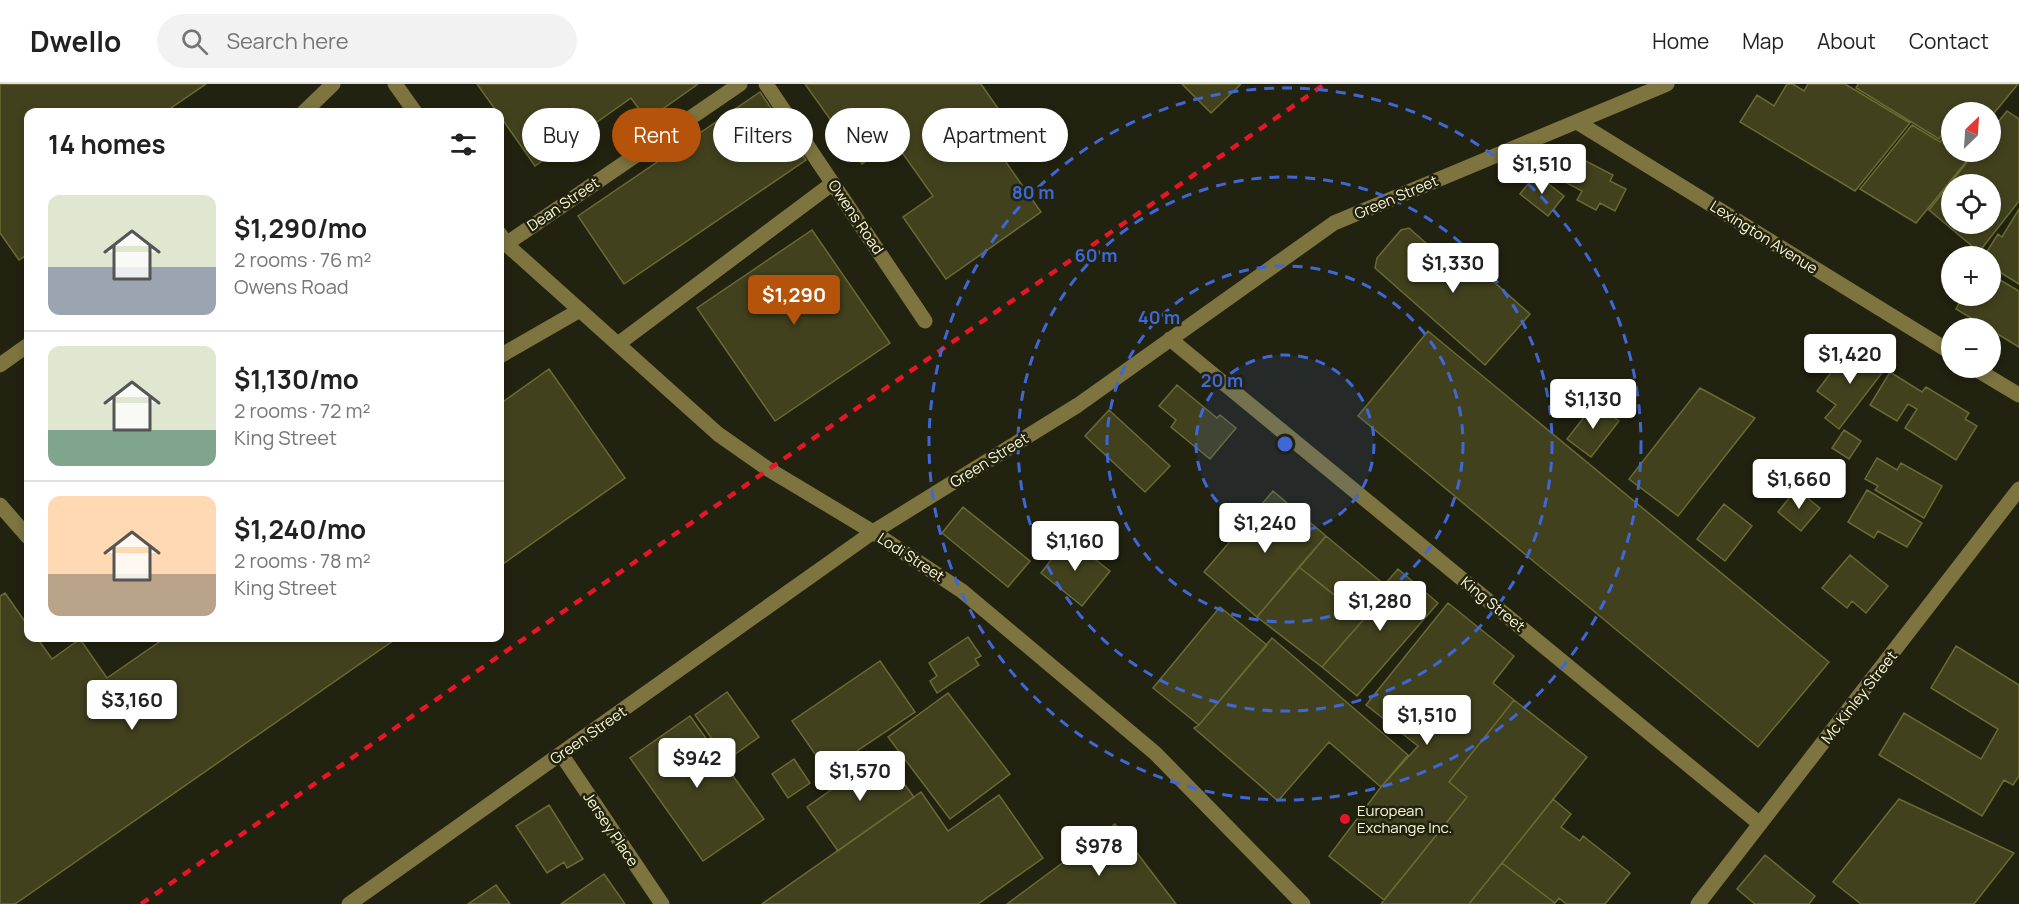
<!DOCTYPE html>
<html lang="en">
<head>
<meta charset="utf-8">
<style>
	body { margin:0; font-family:Manrope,sans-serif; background:#f2f2f2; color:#222; height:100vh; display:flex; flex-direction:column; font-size:22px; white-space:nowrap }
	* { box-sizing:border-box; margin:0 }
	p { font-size:20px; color:#767676 }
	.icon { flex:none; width:33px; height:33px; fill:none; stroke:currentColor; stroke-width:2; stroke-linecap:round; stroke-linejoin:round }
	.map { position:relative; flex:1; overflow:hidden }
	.drawer { position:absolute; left:24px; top:24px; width:480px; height:534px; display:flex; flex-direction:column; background:#fff; border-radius:12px; box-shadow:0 3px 9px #0003 }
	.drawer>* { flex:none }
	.top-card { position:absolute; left:522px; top:24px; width:570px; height:54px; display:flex; gap:12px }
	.needle { width:39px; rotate:25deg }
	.controls { position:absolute; left:1941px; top:18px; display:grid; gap:12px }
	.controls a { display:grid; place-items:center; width:60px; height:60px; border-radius:50%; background:#fff; box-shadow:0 3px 9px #0003; font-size:30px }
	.price { position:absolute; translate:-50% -51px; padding:0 14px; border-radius:6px; background:#fff; color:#222; font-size:20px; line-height:39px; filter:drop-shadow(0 2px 3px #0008) }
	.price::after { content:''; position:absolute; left:50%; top:36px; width:18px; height:14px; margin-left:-9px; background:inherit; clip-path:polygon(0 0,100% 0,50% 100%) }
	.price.on { background:#b45309; color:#fff }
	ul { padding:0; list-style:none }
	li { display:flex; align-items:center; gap:18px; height:150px; padding:0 24px }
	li+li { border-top:2px solid #e0e0e0 }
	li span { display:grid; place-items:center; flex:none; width:168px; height:120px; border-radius:12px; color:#555 }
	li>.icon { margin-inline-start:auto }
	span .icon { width:72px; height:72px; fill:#fffc; stroke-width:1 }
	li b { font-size:26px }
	h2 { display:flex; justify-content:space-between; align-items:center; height:72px; padding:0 24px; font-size:26px }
	.chip { padding:0 21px; border-radius:27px; background:#fff; box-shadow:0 3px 9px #0003; font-size:21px; line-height:54px }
	.chip.on { background:#b45309; color:#fff }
	header { display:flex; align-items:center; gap:36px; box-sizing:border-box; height:84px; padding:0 30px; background:#fff; border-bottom:2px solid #e0e0e0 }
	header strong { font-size:28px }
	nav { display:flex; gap:33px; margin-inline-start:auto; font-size:21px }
	.search { width:420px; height:54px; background:#f2f2f2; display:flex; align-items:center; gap:15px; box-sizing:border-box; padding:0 21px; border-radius:33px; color:#767676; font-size:22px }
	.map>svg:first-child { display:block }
	.building { fill:#41411e; stroke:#6a6b32; stroke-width:1.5; fill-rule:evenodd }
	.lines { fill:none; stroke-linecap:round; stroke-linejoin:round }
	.minor { stroke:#7d743f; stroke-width:15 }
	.rail { stroke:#e71526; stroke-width:4.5; stroke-dasharray:9 8; stroke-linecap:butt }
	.ring { fill:none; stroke:#3e68d8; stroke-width:3; stroke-dasharray:10 8 }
	.poi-dot { fill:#e71526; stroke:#222210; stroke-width:2 }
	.labels { text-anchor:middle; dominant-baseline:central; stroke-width:5; stroke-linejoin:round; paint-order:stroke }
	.street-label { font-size:15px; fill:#fbf9d5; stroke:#222210 }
	.poi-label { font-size:15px; fill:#fbf9d5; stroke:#222210; text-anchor:start }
	.centre { fill:#3e68d8; stroke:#222210; stroke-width:3 }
	.ring-label { font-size:18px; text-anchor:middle; font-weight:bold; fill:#3e68d8; stroke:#222210; stroke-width:5; stroke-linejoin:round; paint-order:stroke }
</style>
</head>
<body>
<header>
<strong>Dwello</strong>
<div class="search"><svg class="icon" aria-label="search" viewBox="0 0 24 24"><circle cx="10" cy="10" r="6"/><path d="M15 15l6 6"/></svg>Search here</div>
<nav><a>Home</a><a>Map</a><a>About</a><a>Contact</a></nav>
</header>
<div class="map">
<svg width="2019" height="820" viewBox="0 0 2019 820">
	<rect width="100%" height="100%" fill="#222210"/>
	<path class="building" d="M0,0h206l-41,28h-137v142l-9,6 -19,-27z
		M477,0h221l-51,36 -16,-22 -96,68 -35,-50v-4h-3z
		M805,0h176l23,33 -20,14 57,81 -95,67 -43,-62 30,-21 -39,-55 -32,23z
		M1182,0h59l-30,29z
		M1787,0h6l11,7 4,-7h37l65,39 -55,68 -115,-69 17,-27 17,11z
		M1858,0h160l-28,34v-6h-29l-4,-2 -2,2h-3v7l-13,20 -83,-51z
		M760,8l46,68 -182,124 -46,-68z
		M2007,27l12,8v82l-40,51 -50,-42 46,-58h15v-20zM1952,100h38v40h-38z
		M1912,41l28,17 12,-14v24h22l-58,71 -56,-34z
		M1574,71l39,20 -3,6 16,8 -11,22 -15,-8 -4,7 -19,-10 5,-9 -21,-11z
		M1536,90l28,22 -16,20 -28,-22z
		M2019,125v75l-29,-18v-10h-6l14,-22 4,3z
		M1409,144l38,34 11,-12 72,64 -45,51 -110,-97 2,-10 24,-28z
		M812,146l78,113 -115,78 -78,-113z
		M1990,190l29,17v56l-63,-38 7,-13h27z
		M1428,247l401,331 -71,85 -400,-331z
		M1857,263l28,22 -46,60 -14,-11 11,-13 -19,-14 16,-21 3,3z
		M549,285l76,109 -125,88v-162z
		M1890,288l32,20 4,-5 43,26 -4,6 12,7 -21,34 -51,-32 12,-19 -9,-5 -11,17 -27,-16z
		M1177,301l40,33 3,-3 16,13 -26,31 -39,-32 5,-7 -17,-14z
		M1700,304l55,30 -77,98 -49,-37z
		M1595,319l24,18 -28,36 -24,-18z
		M1109,326l61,56 -25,26 -60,-56z
		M1844,346l17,11 -12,18 -17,-11z
		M1877,374l20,12 4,-7 41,23 -18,32 -49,-28 3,-4 -13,-7z
		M1796,405l24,19 -19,23 -23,-19z
		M1867,406l55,33 -15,24 -29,-16 -4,7 -26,-16z
		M1273,407l53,45 -69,81 -53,-45z
		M1724,420l28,22 -27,35 -28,-22z
		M963,423l67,54 -22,26 -66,-54z
		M1326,452l59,49 -26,29 -60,-47z
		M1068,454l42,33 -28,35 -41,-33z
		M1850,471l38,31 -22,27 -14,-12 -5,7 -25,-20z
		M1299,483l65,52 -42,48 -65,-50z
		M1398,485l40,34 -81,93 -35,-29 42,-48 -5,-5z
		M5,509l23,33v12h9l15,21 28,-20 27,39 58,-40h232l-382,266h-15v-308z
		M1448,519l66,53 -21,27 21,17 -65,82 18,15 -83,103 -55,-44 52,-69 37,-41 -52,-41z
		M1220,523l47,38 -68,80 -46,-37z
		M968,553l13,19 -6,3 4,6 -42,28 -7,-12 7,-5 -8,-13z
		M1272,554l136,117 -27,32 -52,-45 -51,59 -84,-73 5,-3z
		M1956,562l63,39v91l-6,9 -9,-5 -22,36 -103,-61 25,-42 77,46 17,-30 -67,-41z
		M880,577l35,51 -88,59 -35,-50z
		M727,608l32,45 -32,23 -32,-45z
		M948,609l62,81 -60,45 -62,-82z
		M1514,616l73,57 -118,147h-88l86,-107 -18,-15z
		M690,632l74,103 -61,42 -73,-103z
		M882,670l32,43 -76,54 -31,-44z
		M794,675l16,24 -22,15 -16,-24z
		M921,708l27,39 51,-36 44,63 -65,46h-216z
		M1553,715l18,15 -10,13 19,14 3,-5 47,37 -25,31h-39l-7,-6 -4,5 -53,-40z
		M1899,715l115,54 -40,51h-113l-28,-22z
		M549,721l34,54 -16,9 -3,-6 -17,11 -31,-47z
		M1115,740l61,80h-169z
		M1765,771l50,41 -6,8h-54l-18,-15z
		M1502,779l53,40 -1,1h-85z
		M604,790l21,30h-64z
		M496,801l14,19h-42z"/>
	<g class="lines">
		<path class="minor" d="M395,0l20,28
			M766,0l159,237
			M304,28l29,-28
			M1577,38l375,231
			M500,150l6,10 212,190 50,35 105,63 89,59 193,162 148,151
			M506,160l234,-160
			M1170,255l590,485
			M618,260l215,-161
			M500,272l80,-46
			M0,281l28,-20
			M1974,284l45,27
			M0,421l28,32
			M561,670l101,150
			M349,820l524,-372 205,-127 256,-182 333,-139
			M1698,820l321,-415"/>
		<path class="rail" d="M141,820l1184,-820"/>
	</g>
	<circle cx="1285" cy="360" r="89" fill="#3e68d8" fill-opacity=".12"/>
	<g class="ring">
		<circle cx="1285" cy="360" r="89"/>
		<circle cx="1285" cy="360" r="178"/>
		<circle cx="1285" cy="360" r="267"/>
		<circle cx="1285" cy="360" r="356"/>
	</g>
	<circle class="poi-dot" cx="1345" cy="735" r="6"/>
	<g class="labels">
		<g class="street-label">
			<text transform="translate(1396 113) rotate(-23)">Green Street</text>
			<text transform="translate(563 120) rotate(-34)">Dean Street</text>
			<text transform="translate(856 133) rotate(56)">Owens Road</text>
			<text transform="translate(1764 153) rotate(32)">Lexington Avenue</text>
			<text transform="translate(989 376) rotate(-32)">Green Street</text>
			<text transform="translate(911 473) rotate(33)">Lodi Street</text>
			<text transform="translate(1493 520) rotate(39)">King Street</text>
			<text transform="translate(1859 613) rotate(-52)">Mc Kinley Street</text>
			<text transform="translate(588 651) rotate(-35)">Green Street</text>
			<text transform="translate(611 745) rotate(56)">Jersey Place</text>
		</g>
		<g class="poi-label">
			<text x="1357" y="726">European<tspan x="1357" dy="17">Exchange Inc.</tspan></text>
		</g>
	</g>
	<circle cx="1285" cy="360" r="9" class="centre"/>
	<g class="ring-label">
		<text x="1033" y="115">80 m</text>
		<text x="1096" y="178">60 m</text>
		<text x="1159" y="240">40 m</text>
		<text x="1222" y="303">20 m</text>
	</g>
</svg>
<div class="controls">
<a><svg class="needle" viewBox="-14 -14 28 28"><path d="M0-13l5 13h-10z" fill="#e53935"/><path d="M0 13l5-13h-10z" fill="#767676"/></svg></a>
<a><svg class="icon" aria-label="locate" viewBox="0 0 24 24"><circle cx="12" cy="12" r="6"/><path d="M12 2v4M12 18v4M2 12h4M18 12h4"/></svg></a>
<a>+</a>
<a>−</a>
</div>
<b class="price" style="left:1542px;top:111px">$1,510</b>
<b class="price" style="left:1453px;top:210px">$1,330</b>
<b class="price on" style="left:794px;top:242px">$1,290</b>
<b class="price" style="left:1850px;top:301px">$1,420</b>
<b class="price" style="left:1593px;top:346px">$1,130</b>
<b class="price" style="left:1799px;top:426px">$1,660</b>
<b class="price" style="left:1265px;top:470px">$1,240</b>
<b class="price" style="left:1075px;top:488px">$1,160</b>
<b class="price" style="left:1380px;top:548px">$1,280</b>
<b class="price" style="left:132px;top:647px">$3,160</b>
<b class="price" style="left:1427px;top:662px">$1,510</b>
<b class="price" style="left:697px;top:705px">$942</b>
<b class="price" style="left:860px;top:718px">$1,570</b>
<b class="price" style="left:1099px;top:793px">$978</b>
<div class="top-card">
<a class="chip">Buy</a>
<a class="chip on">Rent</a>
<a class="chip">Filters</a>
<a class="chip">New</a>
<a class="chip">Apartment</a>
</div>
<section class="drawer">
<h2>14 homes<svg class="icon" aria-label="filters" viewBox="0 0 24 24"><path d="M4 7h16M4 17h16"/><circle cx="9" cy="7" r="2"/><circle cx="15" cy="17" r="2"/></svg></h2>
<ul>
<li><span style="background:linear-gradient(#dfe7d0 60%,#9aa5b1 0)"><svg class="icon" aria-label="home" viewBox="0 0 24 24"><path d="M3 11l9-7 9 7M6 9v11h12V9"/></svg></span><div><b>$1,290/mo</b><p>2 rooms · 76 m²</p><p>Owens Road</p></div></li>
<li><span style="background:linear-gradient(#dfe7d0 70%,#7fa58c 0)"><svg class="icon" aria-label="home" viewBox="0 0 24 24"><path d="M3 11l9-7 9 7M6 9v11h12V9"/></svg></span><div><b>$1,130/mo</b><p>2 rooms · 72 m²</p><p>King Street</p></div></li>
<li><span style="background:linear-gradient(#ffd9b3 65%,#b9a48a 0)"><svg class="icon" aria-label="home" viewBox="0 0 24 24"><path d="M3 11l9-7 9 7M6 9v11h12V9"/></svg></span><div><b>$1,240/mo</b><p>2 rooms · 78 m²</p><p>King Street</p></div></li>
</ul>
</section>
</div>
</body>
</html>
